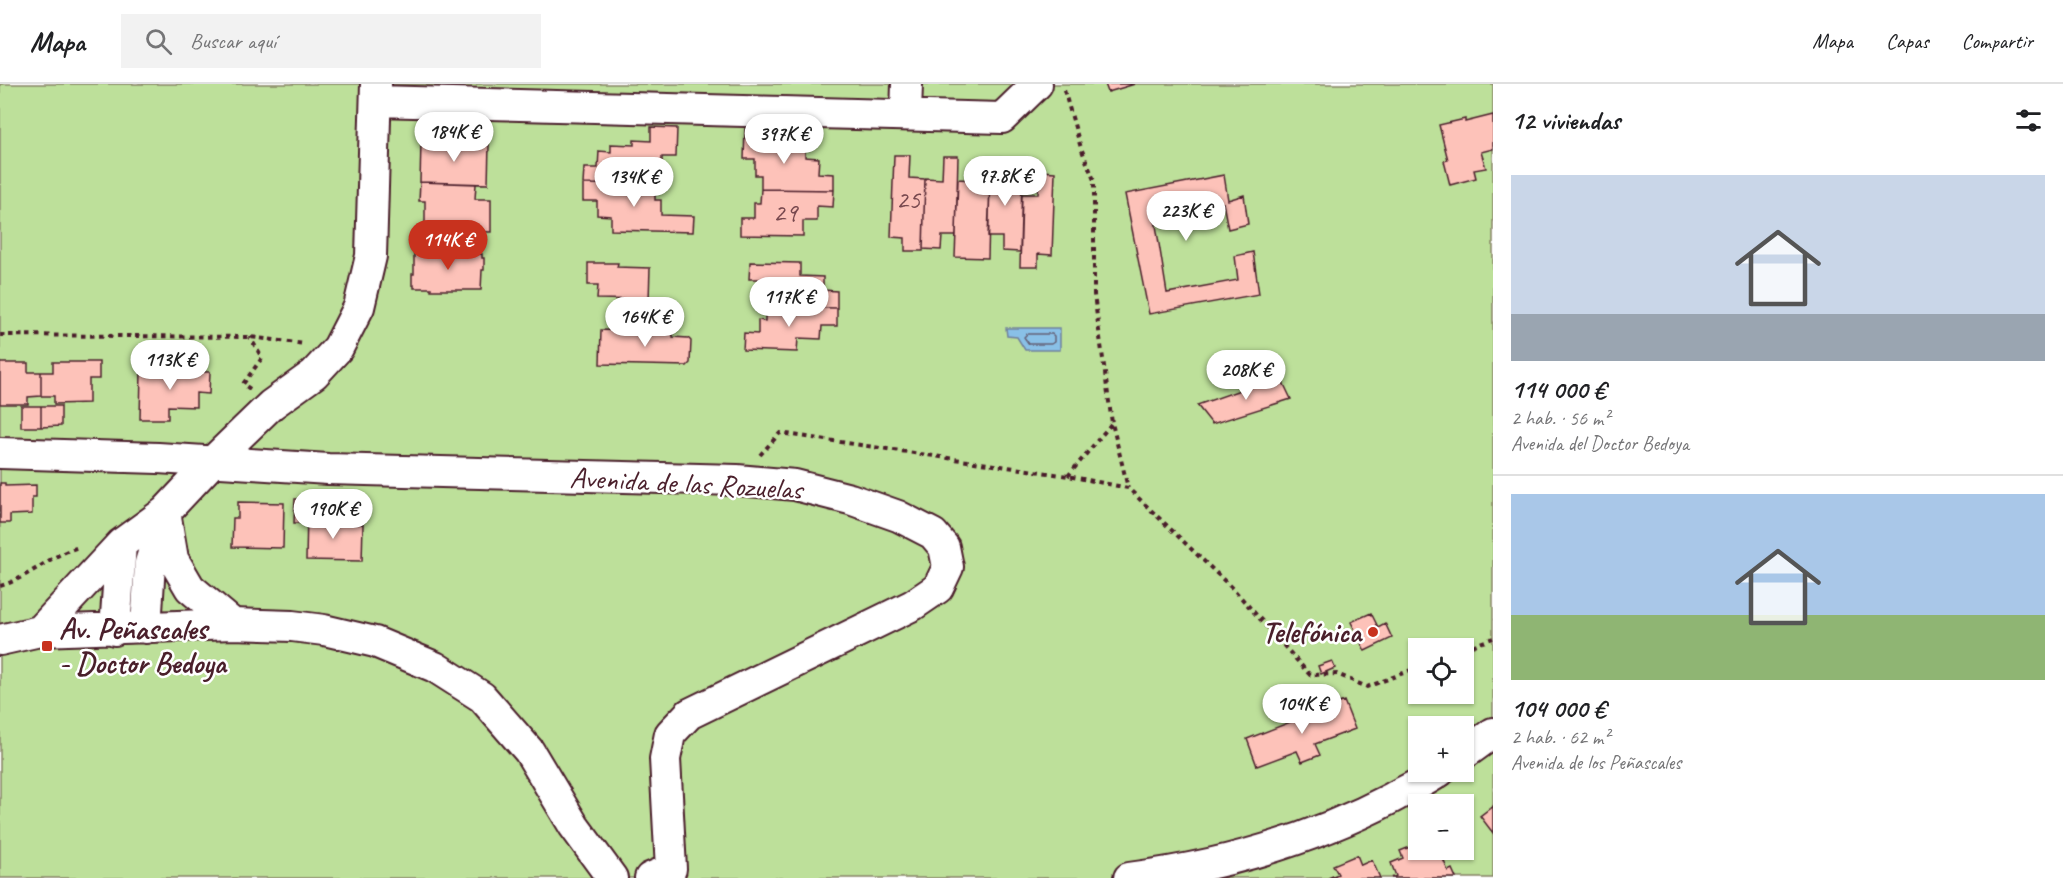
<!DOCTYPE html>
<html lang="es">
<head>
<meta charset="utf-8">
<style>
	body { margin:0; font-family:Caveat,sans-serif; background:#f2f2f2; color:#202124; height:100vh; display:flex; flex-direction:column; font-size:22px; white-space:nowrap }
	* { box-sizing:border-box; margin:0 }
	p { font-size:20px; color:#757577 }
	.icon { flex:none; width:33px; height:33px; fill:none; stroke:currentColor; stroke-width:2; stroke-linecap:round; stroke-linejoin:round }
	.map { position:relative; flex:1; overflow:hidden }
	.sheet { display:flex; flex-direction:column; background:#fff; width:570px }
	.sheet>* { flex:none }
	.fabs { position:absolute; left:1408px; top:554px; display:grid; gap:12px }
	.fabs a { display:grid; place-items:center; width:66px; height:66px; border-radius:0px; background:#fff; box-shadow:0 2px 4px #0004; font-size:30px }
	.price { position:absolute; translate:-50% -51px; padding:0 14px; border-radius:21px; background:#fff; color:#222; font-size:20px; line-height:39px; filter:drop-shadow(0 2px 3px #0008) }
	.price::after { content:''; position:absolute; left:50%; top:36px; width:18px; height:14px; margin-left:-9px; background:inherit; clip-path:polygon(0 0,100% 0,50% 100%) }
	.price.on { background:#c8321e; color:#fff }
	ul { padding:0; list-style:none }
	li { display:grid; align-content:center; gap:12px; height:318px; padding:0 18px }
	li+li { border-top:2px solid #e0e0e0 }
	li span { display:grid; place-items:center; height:186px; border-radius:0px; color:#555 }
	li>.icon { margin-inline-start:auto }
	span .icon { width:108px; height:108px; fill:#fffc; stroke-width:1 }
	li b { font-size:26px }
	h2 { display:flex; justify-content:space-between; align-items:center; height:72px; padding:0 18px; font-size:26px }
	header { display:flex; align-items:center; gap:36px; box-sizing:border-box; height:84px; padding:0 30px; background:#fff; border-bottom:2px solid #e0e0e0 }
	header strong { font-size:28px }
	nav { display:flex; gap:33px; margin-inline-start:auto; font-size:21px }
	.search { width:420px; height:54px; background:#f2f2f2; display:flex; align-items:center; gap:15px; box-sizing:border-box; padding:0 21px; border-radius:0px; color:#757577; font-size:22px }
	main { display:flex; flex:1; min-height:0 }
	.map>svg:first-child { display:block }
	.green { fill:#bde09a; stroke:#848062; stroke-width:1.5; fill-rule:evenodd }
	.water { fill:#89c0e7; stroke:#70809c; stroke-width:1.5 }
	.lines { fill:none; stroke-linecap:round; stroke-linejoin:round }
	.shore { stroke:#635f76; stroke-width:1.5 }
	.building { fill:#fdc2b9; stroke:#4a1f2b; stroke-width:1.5 }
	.minor-casing { stroke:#4a1f2b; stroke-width:34 }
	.path { stroke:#4a1f2b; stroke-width:4; stroke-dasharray:4.5 4.5; stroke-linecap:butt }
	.minor { stroke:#fff; stroke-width:30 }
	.poi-dot { fill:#c8321e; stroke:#fff; stroke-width:2 }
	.labels { text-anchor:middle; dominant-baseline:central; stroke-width:5; stroke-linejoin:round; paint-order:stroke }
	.number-label { font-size:27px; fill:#77484e }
	.street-label { font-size:30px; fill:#4a1f2b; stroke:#fff }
	.poi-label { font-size:30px; font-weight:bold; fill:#4a1f2b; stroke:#fff; text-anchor:start }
</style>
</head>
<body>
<header>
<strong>Mapa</strong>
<div class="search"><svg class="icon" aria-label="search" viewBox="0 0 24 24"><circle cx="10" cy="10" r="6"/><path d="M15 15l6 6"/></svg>Buscar aquí</div>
<nav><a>Mapa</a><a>Capas</a><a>Compartir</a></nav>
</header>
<main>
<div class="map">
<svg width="1493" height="794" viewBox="0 0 1493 794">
	<rect width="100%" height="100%" fill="#fff"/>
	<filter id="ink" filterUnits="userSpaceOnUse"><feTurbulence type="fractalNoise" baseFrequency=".0167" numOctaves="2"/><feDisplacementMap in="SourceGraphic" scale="12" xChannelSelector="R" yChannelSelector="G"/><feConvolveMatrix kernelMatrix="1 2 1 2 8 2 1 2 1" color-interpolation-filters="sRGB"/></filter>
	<g filter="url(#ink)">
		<path class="green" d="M0,0h1493v794h-1493zM1419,564h45v45h-45zM1419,642h45v45h-45zM1419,720h45v45h-45z"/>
		<path class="water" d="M1006,244h54v22h-35l-8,-13 -10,-1z"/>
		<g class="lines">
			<path class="shore" d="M1027,250h25l2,2v6l-3,2h-22l-5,-7z"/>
		</g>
		<path class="building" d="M1105,0h30l-27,8z
			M1493,31v34l-12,3 5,16 -12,2 2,8 -26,7 -6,-24 4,-1 -9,-35 26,-6v3z
			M651,43l26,1 -1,29h-14v15h-7v13l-72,-1 1,-16h14l1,-17 12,1v-8l23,1v-5l17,1z
			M745,45l24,1v12h17l-1,7 20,1v7l14,1 -1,15 16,1v16l-73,-1v-14h-6v-16h-11z
			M421,58l68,2 -1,40 -68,-2z
			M894,71h16l-1,23 16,1 -2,72h-18v-13l-14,-1z
			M943,72h15l-2,80h-14l-1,14 -18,-1 2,-71 17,1z
			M991,73l15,1 -1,23h17l-2,71 -18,-1v-14h-14z
			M1039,87l16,1 -3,83 -14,-1v13h-18l2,-73h16z
			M1224,91l4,25 16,-5 4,29 -20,5 -5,-26 -68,16 12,74 71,-13 -3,-24 18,-4 6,42 -110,20 -24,-120z
			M958,95l32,2 -2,77 -33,-1z
			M420,98l56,2 -1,15h16v33l-66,-2v-29h-6z
			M583,100l72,1v15h6v15l33,1 -1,16 -82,-2v-14l-14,-1v-14h-14z
			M761,105l73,1 -1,17 -16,-1v15h-14v15l-63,-1v-17h14v-15h6z
			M414,169l68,1v4h2v12h-2l-1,20h-50v-2h-17v-3h-2v-11h2z
			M750,178l50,1v13l23,1v13l14,1v17l-72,-1v-14l-6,-1v-13h-10z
			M588,179h30l-1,4 33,1 -1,32 -52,-1 1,-14h-10z
			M765,223l72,1v18h-15l-1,13 -23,-1 -1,14 -54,-2 1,-17 14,1v-14l7,1z
			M641,244l32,1v8l15,1 3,3 -1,22 -3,3 -87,-2 1,-34 38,1z
			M53,278h46v17h-10v24l-35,1v-8h-13v-24h12z
			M0,279h28v9h13v24l-13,1v7h-28z
			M141,287l69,1 -1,22 -13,-1v14l-28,-1v13h-28z
			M1280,292l11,23 -79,25 -15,-19z
			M21,322h20v21h-20z
			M41,322h20v20l-20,1z
			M0,399h5v3l31,-1v12h-4v17l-22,1v8h-10z
			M295,415h12l-1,24h-12z
			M238,418l46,1 -1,45 -51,-1 1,-29h5z
			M307,429l22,1v10h34l-1,37 -56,-1z
			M1371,529l7,14 7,-4 7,15 -27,13 -14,-29z
			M1332,577l3,7 -14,6 -3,-8z
			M1344,617l11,28 -40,15 5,11 -18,7 -5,-11 -40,15 -10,-27z
			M1493,722v27l-13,-17z
			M1419,762l4,8 10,-5h6l9,22 4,-2 4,9h-65l5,-2 -5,-13 12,-5 -3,-7 10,-4 1,3z
			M1357,771l4,10 11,-5 8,18h-52l10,-4 -5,-9z"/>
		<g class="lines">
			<defs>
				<path id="minor" d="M376,17l626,17 35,-34
					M906,30l1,-30
					M0,369l158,5 170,11 409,11 58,5 55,14 48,17 35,18 11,13 4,20 -10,21 -25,17 -224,109 -19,20 -5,25 6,110 -21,9
					M165,428l8,47 17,29 43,36
					M146,544l4,-65 13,-43
					M115,546l6,-86
					M40,547l81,-87 44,-32 47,-50 59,-57 43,-31 24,-26 21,-41 12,-51 5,-172
					M0,556l40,-9 193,-7 59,2 32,4 51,12 60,25 47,30 47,54 45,75 38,52
					M1464,670l29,-21
					M1129,794c93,-12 179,-36 263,-80 16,-9 33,-16 48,-27"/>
			</defs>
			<use href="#minor" class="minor-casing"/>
			<path class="path" d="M1064,6l17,58 13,32v115l18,128 16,65
				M0,251l250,2 55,7
				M250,305l-7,-5 19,-26 -12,-21
				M760,371l20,-22 288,43 60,12 108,104 74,83 27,-1 30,13 52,-20
				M1068,392l43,-52
				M0,502c29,-8 50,-31 79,-39
				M1464,565l29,-11"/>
			<use href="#minor" class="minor"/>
		</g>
	</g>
	<g class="poi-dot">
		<circle cx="1373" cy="548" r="6"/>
		<rect x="41" y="556" width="12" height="12" rx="3"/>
	</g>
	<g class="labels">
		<g class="number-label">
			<text x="908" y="115">25</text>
			<text x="785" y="128">29</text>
		</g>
		<g class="street-label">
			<text transform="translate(686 399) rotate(3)">Avenida de las Rozuelas</text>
		</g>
		<g class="poi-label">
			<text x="59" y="545">Av. Peñascales<tspan x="59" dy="34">- Doctor Bedoya</tspan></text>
			<text x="1361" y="548" text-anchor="end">Telefónica</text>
		</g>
	</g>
</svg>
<div class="fabs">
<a><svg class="icon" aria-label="locate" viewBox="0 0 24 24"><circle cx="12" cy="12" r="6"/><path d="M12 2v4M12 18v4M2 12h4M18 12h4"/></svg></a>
<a>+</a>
<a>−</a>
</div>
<b class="price" style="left:454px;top:79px">184K €</b>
<b class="price" style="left:784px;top:81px">397K €</b>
<b class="price" style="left:1005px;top:123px">97.8K €</b>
<b class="price" style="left:634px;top:124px">134K €</b>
<b class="price" style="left:1186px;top:158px">223K €</b>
<b class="price on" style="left:448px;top:187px">114K €</b>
<b class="price" style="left:789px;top:244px">117K €</b>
<b class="price" style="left:645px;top:264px">164K €</b>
<b class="price" style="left:170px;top:307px">113K €</b>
<b class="price" style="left:1246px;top:317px">208K €</b>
<b class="price" style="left:333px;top:456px">190K €</b>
<b class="price" style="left:1302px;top:651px">104K €</b>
</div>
<section class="sheet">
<h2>12 viviendas<svg class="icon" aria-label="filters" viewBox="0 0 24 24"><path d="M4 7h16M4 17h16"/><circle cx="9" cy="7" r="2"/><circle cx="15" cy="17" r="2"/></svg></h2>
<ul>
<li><span style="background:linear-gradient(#c9d6e8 75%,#9aa5b1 0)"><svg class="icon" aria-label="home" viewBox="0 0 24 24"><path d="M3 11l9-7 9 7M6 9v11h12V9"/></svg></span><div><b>114 000 €</b><p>2 hab. · 56 m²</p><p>Avenida del Doctor Bedoya</p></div></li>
<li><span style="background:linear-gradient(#a9c7e8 65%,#8fb573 0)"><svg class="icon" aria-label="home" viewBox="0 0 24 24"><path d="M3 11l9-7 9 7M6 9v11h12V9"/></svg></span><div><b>104 000 €</b><p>2 hab. · 62 m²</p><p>Avenida de los Peñascales</p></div></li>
</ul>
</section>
</main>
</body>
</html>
